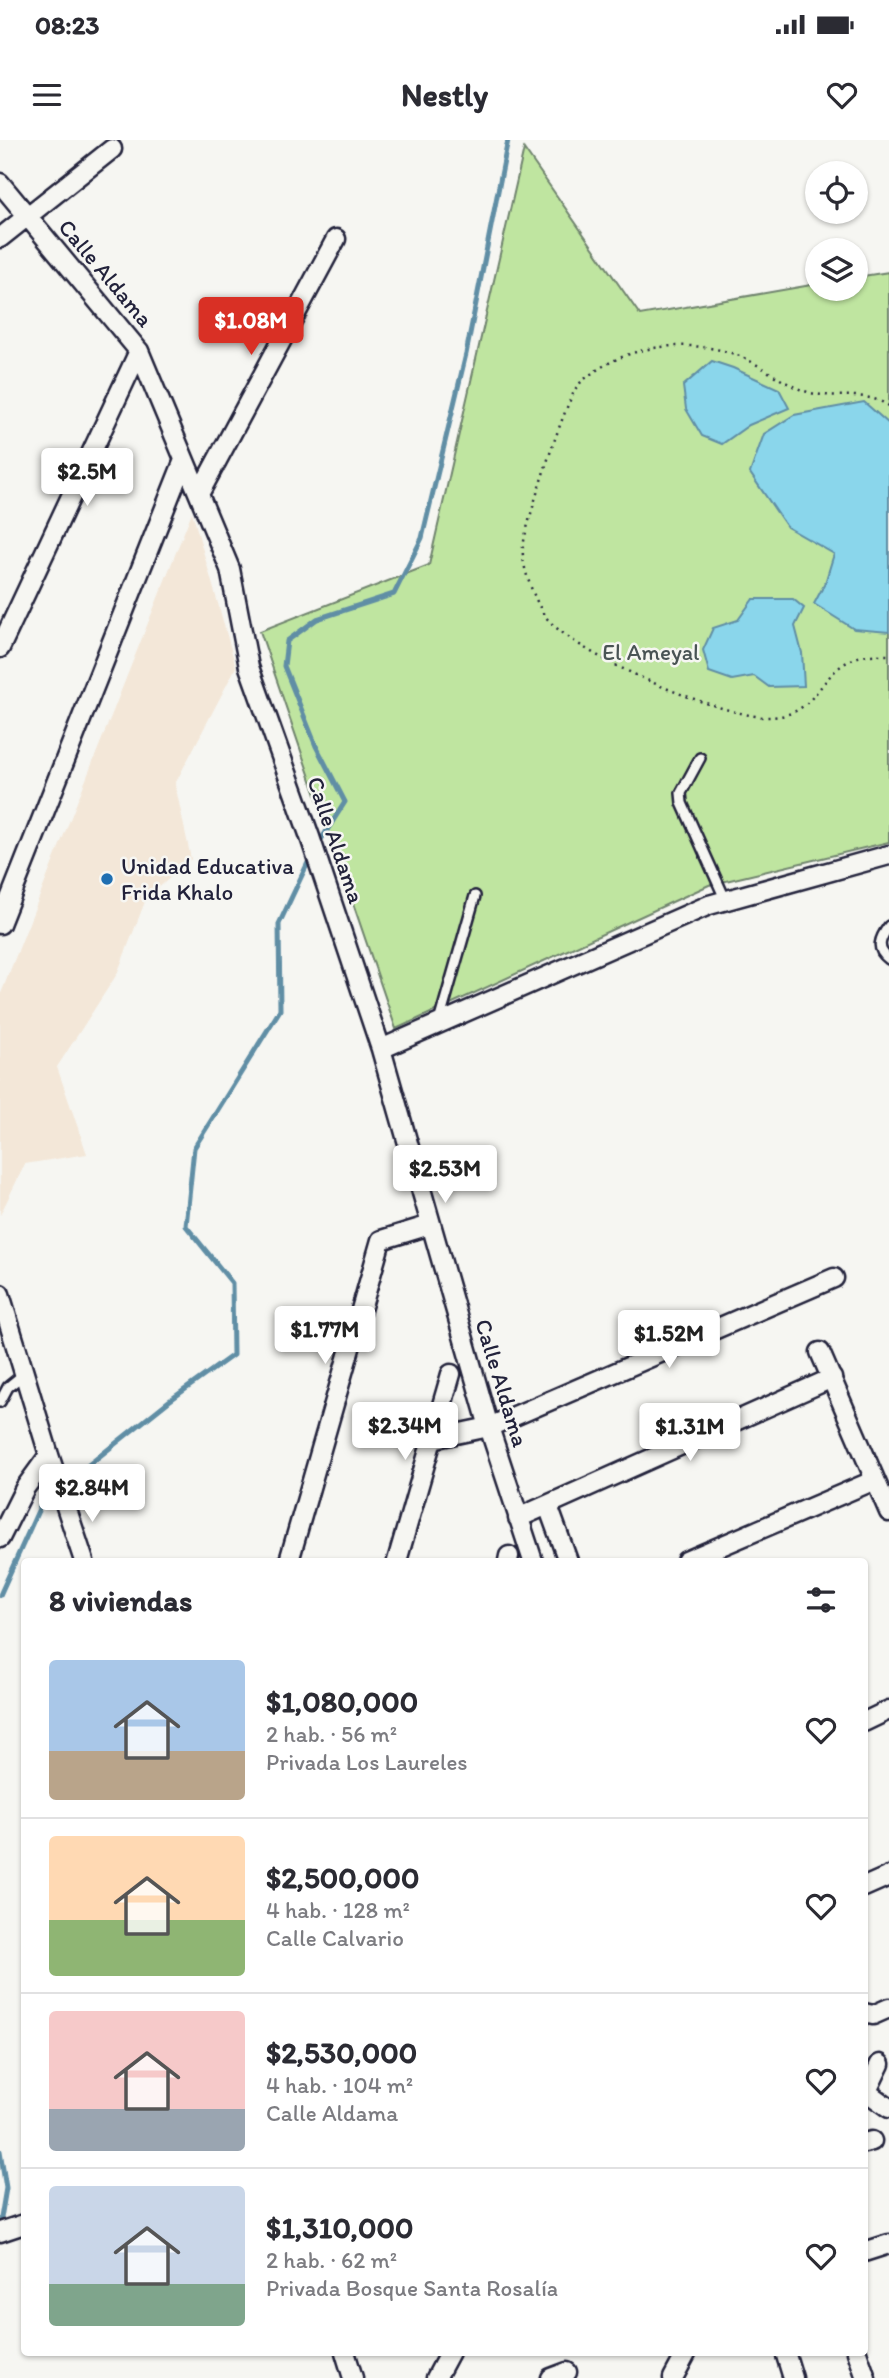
<!DOCTYPE html>
<html lang="es">
<head>
<meta charset="utf-8">
<style>
	body { margin:0; font-family:Itim,sans-serif; background:#f7f7f7; color:#2b2b33; height:100vh; display:flex; flex-direction:column; font-size:26px; white-space:nowrap }
	* { box-sizing:border-box; margin:0 }
	p { font-size:23px; color:#7c7c81 }
	.icon { flex:none; width:38px; height:38px; fill:none; stroke:currentColor; stroke-width:2; stroke-linecap:round; stroke-linejoin:round }
	.map { position:relative; flex:1; overflow:hidden }
	.side { position:absolute; left:21px; top:1418px; width:847px; height:798px; display:flex; flex-direction:column; background:#fff; border-radius:7px; box-shadow:0 2px 5px #0004 }
	.side>* { flex:none }
	.fabs { position:absolute; left:805px; top:21px; display:grid; gap:14px }
	.fabs a { display:grid; place-items:center; width:63px; height:63px; border-radius:50%; background:#fff; box-shadow:0 2px 5px #0004; font-size:35px }
	.price { position:absolute; translate:-50% -60px; padding:0 16px; border-radius:7px; background:#fff; color:#222; font-size:23px; line-height:46px; filter:drop-shadow(0 2px 4px #0008) }
	.price::after { content:''; position:absolute; left:50%; top:42px; width:21px; height:16px; margin-left:-10px; background:inherit; clip-path:polygon(0 0,100% 0,50% 100%) }
	.price.selected { background:#d93025; color:#fff }
	ul { padding:0; list-style:none }
	li { display:flex; align-items:center; gap:21px; height:175px; padding:0 28px }
	li+li { border-top:2px solid #e1e1e2 }
	li span { display:grid; place-items:center; flex:none; width:196px; height:140px; border-radius:7px; color:#555 }
	li>.icon { margin-inline-start:auto }
	span .icon { width:84px; height:84px; fill:#fffc; stroke-width:1 }
	li b { font-size:30px }
	h2 { display:flex; justify-content:space-between; align-items:center; height:84px; padding:0 28px; font-size:30px }
	.status { display:flex; justify-content:space-between; align-items:center; height:49px; padding:0 35px; background:#fff; direction:ltr }
	.status svg { height:19px; fill:currentColor }
	header { display:flex; justify-content:space-between; align-items:center; height:91px; padding:0 28px; background:#fff; font-size:32px; font-weight:700 }
	.map>svg:first-child { display:block }
	.built { fill:#f3e7d8 }
	.green { fill:#bfe5a0; stroke:#70846e; stroke-width:2 }
	.water { fill:#8ad6eb; stroke:#608ea5; stroke-width:2 }
	.lines { fill:none; stroke-linecap:round; stroke-linejoin:round }
	.stream { stroke:#608ea5; stroke-width:5 }
	.service-casing { stroke:#22223b; stroke-width:14 }
	.minor-casing { stroke:#22223b; stroke-width:23 }
	.path { stroke:#22223b; stroke-width:2.5; stroke-dasharray:2 5; stroke-linecap:butt }
	.service { stroke:#f6f6f2; stroke-width:9 }
	.minor { stroke:#f6f6f2; stroke-width:18 }
	.poi-dot { fill:#1f6fb2; stroke:#f6f6f2; stroke-width:2.5 }
	.labels { text-anchor:middle; dominant-baseline:central; stroke-width:5; stroke-linejoin:round; paint-order:stroke }
	.street-label { font-size:23px; fill:#22223b; stroke:#f6f6f2 }
	.park-label { font-size:23px; fill:#495354; stroke:#f6f6f2 }
	.poi-label { font-size:23px; fill:#22223b; stroke:#f6f6f2; text-anchor:start }
</style>
</head>
<body>
<div class="status"><b>08:23</b><svg viewBox="0 0 49 12"><path d="M0 12V9h3v3zM5 12V6h3v6zM10 12V3h3v9zM15 12V0h3v12zM26 1h20v11H26zM47 4h2v5h-2z"/></svg></div>
<header><svg class="icon" aria-label="menu" viewBox="0 0 24 24"><path d="M4 6h16M4 12h16M4 18h16"/></svg>Nestly<svg class="icon" aria-label="heart" viewBox="0 0 24 24"><path d="M12 20l-8-8c-3-5 5-10 8-4 3-6 11-1 8 4z"/></svg></header>
<div class="map">
<svg width="889" height="2238" viewBox="0 0 889 2238">
	<rect width="100%" height="100%" fill="#f6f6f2"/>
	<filter id="ink" filterUnits="userSpaceOnUse"><feTurbulence type="fractalNoise" baseFrequency=".0143" numOctaves="2"/><feDisplacementMap in="SourceGraphic" scale="14" xChannelSelector="R" yChannelSelector="G"/><feConvolveMatrix kernelMatrix="1 2 1 2 8 2 1 2 1" color-interpolation-filters="sRGB"/></filter>
	<g filter="url(#ink)">
		<path class="built" d="M192,372l44,155 -61,117 16,75 -45,40 -29,75 -60,93 30,87 -62,10 -25,51v-219z"/>
		<path class="green" d="M524,9l116,166 177,-31v5h39v-12l33,-5v570l-180,43 -313,144 -136,-398 169,-66z"/>
		<path class="water" d="M712,221l21,7 46,21 10,19 -40,17 -27,19 -20,-8 -16,-27 -3,-23z
			M864,262l25,22v208l-35,-3 -40,-25 11,-21 9,-29 -47,-27 -37,-54 14,-39 30,-19z
			M753,459h40l11,9 -9,18 7,27 2,33 -35,1 -15,-11 -22,4 -23,-8 -6,-22 10,-22 25,-8z"/>
		<g class="lines">
			<path class="stream" d="M317,706l28,-44 -29,-56 -32,-80 3,-25 30,-22 77,-25 28,-56 44,-184 42,-214
				M0,1455l42,-93 127,-101 64,-46 -1,-72 -46,-57 8,-78 86,-138 -1,-86 33,-70
				M0,2011l6,37 -6,36"/>
			<defs>
				<path id="service" d="M700,618l-19,35 1,10 44,98
					M889,786c-9,12 -14,23 0,33
					M439,882l36,-126
					M0,1262l8,-15 16,-13"/>
				<path id="minor" d="M0,43l139,168 91,218 19,98 61,170 71,212 108,378 44,134
					M0,98l112,-89
					M199,354l137,-255
					M0,508l139,-297
					M0,784l184,-464
					M381,909l328,-144 180,-50
					M0,1154l49,161 35,106
					M820,1212l69,160
					M432,1299l57,-12 345,-149
					M548,1366l20,55
					M518,1378l314,-140
					M0,1398l25,-50 24,-33
					M289,1421l92,-321 49,-15
					M397,1421l54,-187
					M508,1421l1,-5
					M686,1421l189,-81
					M864,1582l25,-12
					M864,1747l25,-11
					M864,1873l9,2 16,-7
					M864,1950l25,18
					M867,1951l13,-27
					M864,2003l8,-2
					M0,2092l24,-8
					M864,2112l25,-8
					M345,2212l8,26
					M785,2212l8,26
					M857,2212l9,26
					M436,2238l14,-26
					M551,2238l16,-6
					M673,2238l14,-26"/>
			</defs>
			<use href="#service" class="service-casing"/>
			<use href="#minor" class="minor-casing"/>
			<path class="path" d="M889,266c-27,-18 -59,-4 -87,-16 -23,-9 -42,-26 -65,-35 -19,-7 -42,-10 -62,-9 -36,1 -70,14 -96,38 -12,11 -55,144 -56,164 -2,18 11,50 20,65 26,41 173,101 221,104 56,2 50,-44 94,-60 8,-3 21,-2 31,-2"/>
			<use href="#service" class="service"/>
			<use href="#minor" class="minor"/>
		</g>
	</g>
	<circle class="poi-dot" cx="107" cy="739" r="7"/>
	<g class="labels">
		<g class="street-label">
			<text transform="translate(106 133) rotate(50)">Calle Aldama</text>
			<text transform="translate(336 700) rotate(71)">Calle Aldama</text>
			<text transform="translate(502 1243) rotate(73)">Calle Aldama</text>
		</g>
		<g class="park-label">
			<text x="651" y="512">El Ameyal</text>
		</g>
		<g class="poi-label">
			<text x="121" y="726">Unidad Educativa<tspan x="121" dy="26">Frida Khalo</tspan></text>
		</g>
	</g>
</svg>
<div class="fabs">
<a><svg class="icon" aria-label="locate" viewBox="0 0 24 24"><circle cx="12" cy="12" r="6"/><path d="M12 2v4M12 18v4M2 12h4M18 12h4"/></svg></a>
<a><svg class="icon" aria-label="layers" viewBox="0 0 24 24"><path d="M12 4l9 5-9 5-9-5zM3 14l9 5 9-5"/></svg></a>
</div>
<b class="price selected" style="left:251px;top:217px">$1.08M</b>
<b class="price" style="left:87px;top:368px">$2.5M</b>
<b class="price" style="left:445px;top:1065px">$2.53M</b>
<b class="price" style="left:325px;top:1226px">$1.77M</b>
<b class="price" style="left:669px;top:1230px">$1.52M</b>
<b class="price" style="left:405px;top:1322px">$2.34M</b>
<b class="price" style="left:690px;top:1323px">$1.31M</b>
<b class="price" style="left:92px;top:1384px">$2.84M</b>
<section class="side">
<h2>8 viviendas<svg class="icon" aria-label="filters" viewBox="0 0 24 24"><path d="M4 7h16M4 17h16"/><circle cx="9" cy="7" r="2"/><circle cx="15" cy="17" r="2"/></svg></h2>
<ul>
<li><span style="background:linear-gradient(#a9c7e8 65%,#b9a48a 0)"><svg class="icon" aria-label="home" viewBox="0 0 24 24"><path d="M3 11l9-7 9 7M6 9v11h12V9"/></svg></span><div><b>$1,080,000</b><p>2 hab. · 56 m²</p><p>Privada Los Laureles</p></div><svg class="icon" aria-label="heart" viewBox="0 0 24 24"><path d="M12 20l-8-8c-3-5 5-10 8-4 3-6 11-1 8 4z"/></svg></li>
<li><span style="background:linear-gradient(#ffd9b3 60%,#8fb573 0)"><svg class="icon" aria-label="home" viewBox="0 0 24 24"><path d="M3 11l9-7 9 7M6 9v11h12V9"/></svg></span><div><b>$2,500,000</b><p>4 hab. · 128 m²</p><p>Calle Calvario</p></div><svg class="icon" aria-label="heart" viewBox="0 0 24 24"><path d="M12 20l-8-8c-3-5 5-10 8-4 3-6 11-1 8 4z"/></svg></li>
<li><span style="background:linear-gradient(#f6c9c9 70%,#9aa5b1 0)"><svg class="icon" aria-label="home" viewBox="0 0 24 24"><path d="M3 11l9-7 9 7M6 9v11h12V9"/></svg></span><div><b>$2,530,000</b><p>4 hab. · 104 m²</p><p>Calle Aldama</p></div><svg class="icon" aria-label="heart" viewBox="0 0 24 24"><path d="M12 20l-8-8c-3-5 5-10 8-4 3-6 11-1 8 4z"/></svg></li>
<li><span style="background:linear-gradient(#c9d6e8 70%,#7fa58c 0)"><svg class="icon" aria-label="home" viewBox="0 0 24 24"><path d="M3 11l9-7 9 7M6 9v11h12V9"/></svg></span><div><b>$1,310,000</b><p>2 hab. · 62 m²</p><p>Privada Bosque Santa Rosalía</p></div><svg class="icon" aria-label="heart" viewBox="0 0 24 24"><path d="M12 20l-8-8c-3-5 5-10 8-4 3-6 11-1 8 4z"/></svg></li>
</ul>
</section>
</div>
</body>
</html>
